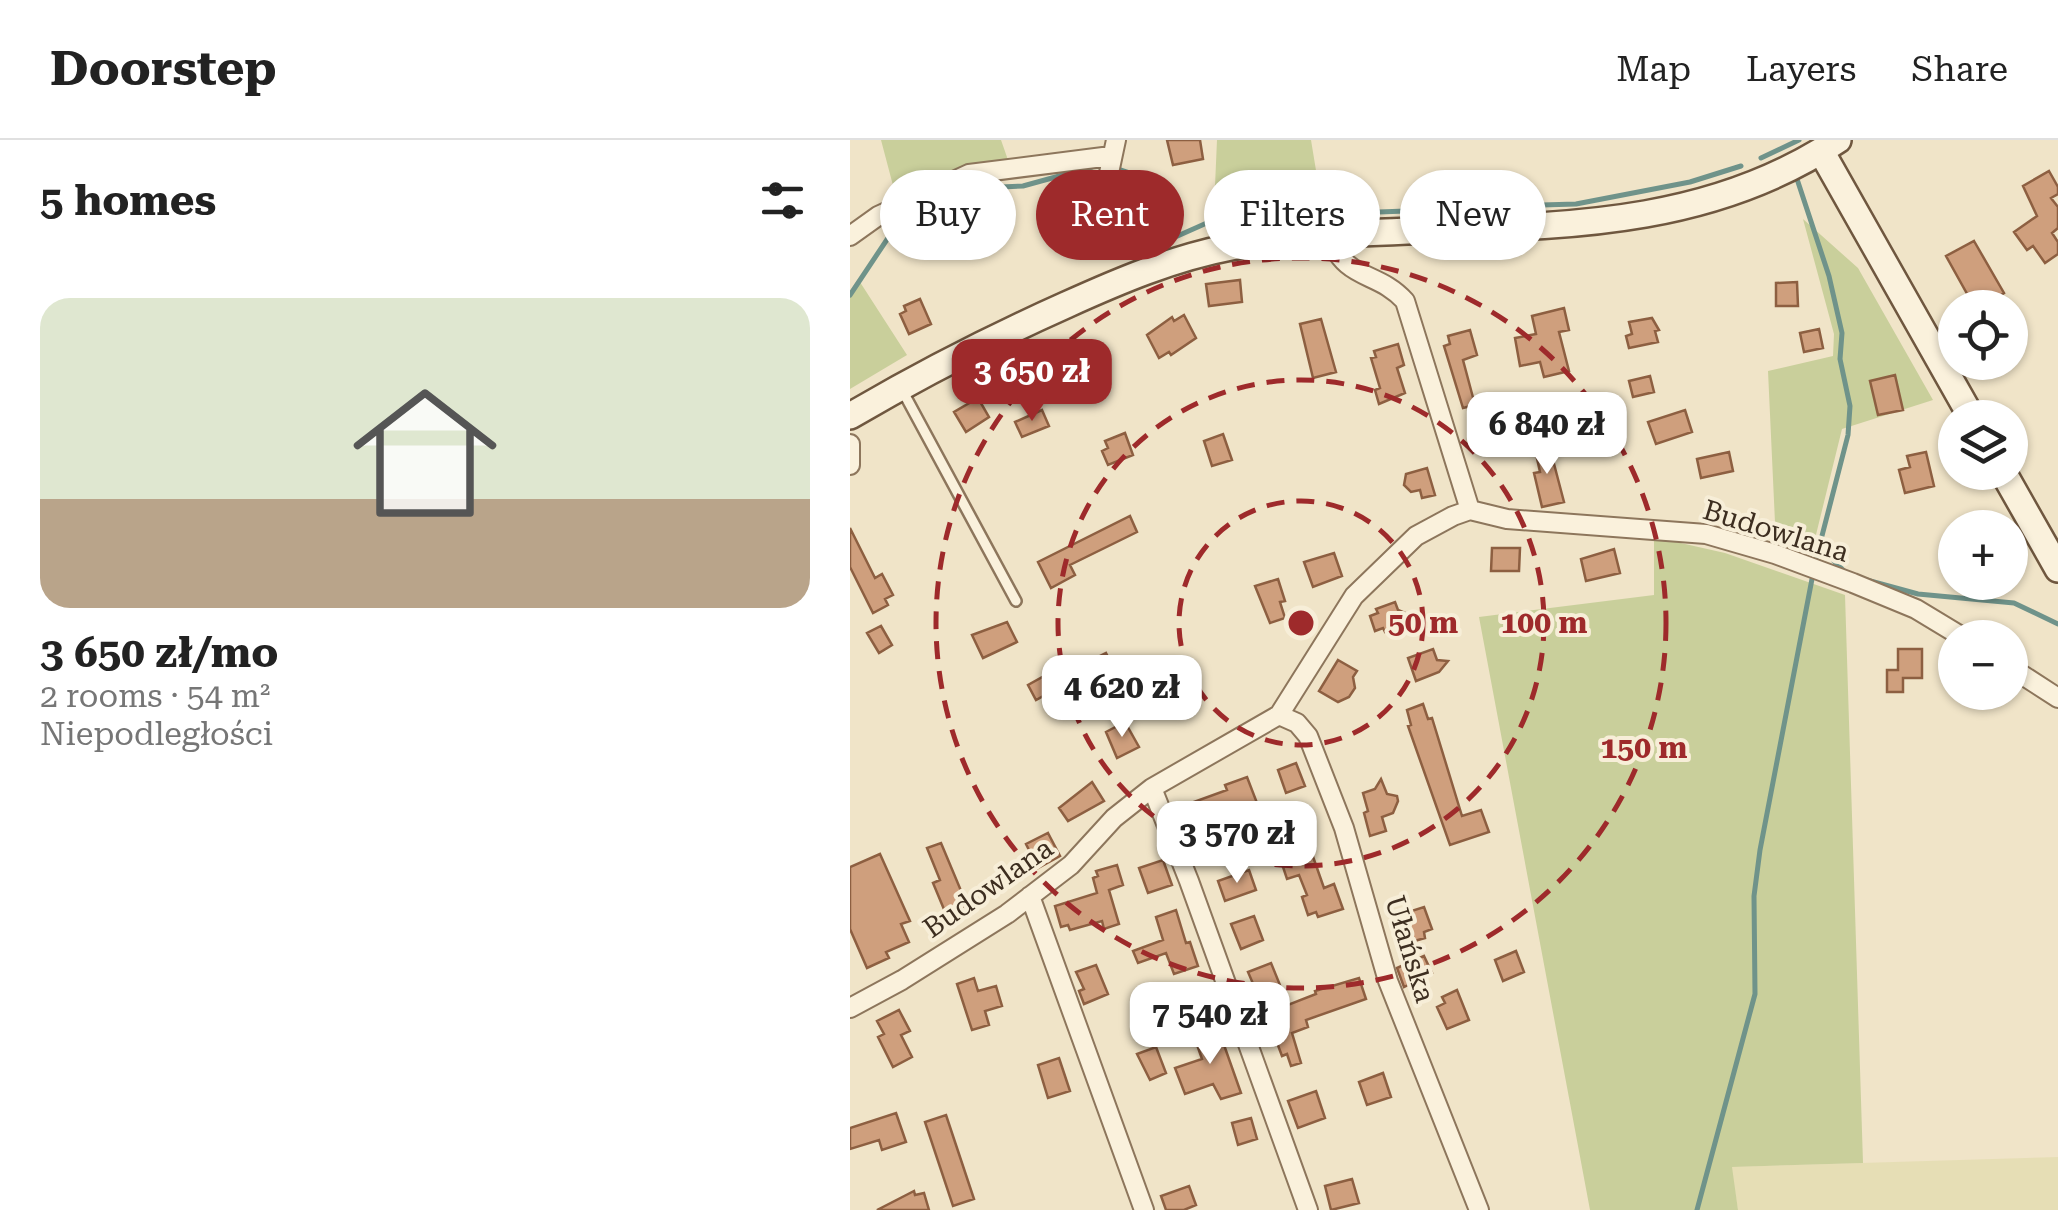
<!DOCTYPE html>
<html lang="en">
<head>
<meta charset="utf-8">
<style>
	body { margin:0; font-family:"Roboto Serif",serif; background:#f6f6f6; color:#222; height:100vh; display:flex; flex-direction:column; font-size:38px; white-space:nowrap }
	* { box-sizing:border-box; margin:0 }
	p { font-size:32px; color:#767676 }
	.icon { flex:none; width:55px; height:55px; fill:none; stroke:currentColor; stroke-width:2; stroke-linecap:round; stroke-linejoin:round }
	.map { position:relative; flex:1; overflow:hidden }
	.panel { display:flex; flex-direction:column; background:#fff; width:850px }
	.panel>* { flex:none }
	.banner { position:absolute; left:30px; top:30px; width:950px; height:90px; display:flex; gap:20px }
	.buttons { position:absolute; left:1088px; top:150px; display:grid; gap:20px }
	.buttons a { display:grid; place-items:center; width:90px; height:90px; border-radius:50%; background:#fff; box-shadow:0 2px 8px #0004; font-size:50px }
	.price { position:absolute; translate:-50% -85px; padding:0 22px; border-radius:20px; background:#fff; color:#222; font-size:32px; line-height:65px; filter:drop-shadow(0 2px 5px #0008) }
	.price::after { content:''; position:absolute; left:50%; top:60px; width:30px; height:22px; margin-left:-15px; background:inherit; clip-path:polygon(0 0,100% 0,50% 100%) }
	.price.active { background:#9e2a2b; color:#fff }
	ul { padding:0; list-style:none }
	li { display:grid; align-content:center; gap:20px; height:530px; padding:0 40px }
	li span { display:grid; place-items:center; height:310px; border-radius:30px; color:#555 }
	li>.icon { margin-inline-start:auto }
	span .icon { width:180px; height:180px; fill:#fffc; stroke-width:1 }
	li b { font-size:42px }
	h2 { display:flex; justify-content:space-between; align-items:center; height:120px; padding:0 40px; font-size:42px }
	.pill { padding:0 35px; border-radius:45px; background:#fff; box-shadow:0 2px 8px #0004; font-size:35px; line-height:90px }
	.pill.active { background:#9e2a2b; color:#fff }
	header { display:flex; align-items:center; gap:60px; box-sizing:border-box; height:140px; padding:0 50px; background:#fff; border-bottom:2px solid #e0e0e0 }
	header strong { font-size:48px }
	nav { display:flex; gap:55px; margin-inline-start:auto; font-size:35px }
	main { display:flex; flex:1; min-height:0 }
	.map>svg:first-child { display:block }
	.farmland { fill:#e6deb5 }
	.green { fill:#c9cf9b }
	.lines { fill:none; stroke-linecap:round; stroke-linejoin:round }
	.stream { stroke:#6f938a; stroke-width:5 }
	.building { fill:#cf9f7d; stroke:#8d5f41; stroke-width:2.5 }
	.lane-casing { stroke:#8d765c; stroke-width:14 }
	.street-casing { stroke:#8d765c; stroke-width:22 }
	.secondary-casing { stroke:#6f573f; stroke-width:30 }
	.lane { stroke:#faf1dc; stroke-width:9 }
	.street { stroke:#faf1dc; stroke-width:18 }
	.secondary { stroke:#faf1dc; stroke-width:25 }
	.ring { fill:none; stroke:#9e2a2b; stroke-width:5; stroke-dasharray:18 12 }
	.labels { text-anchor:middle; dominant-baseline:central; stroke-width:8; stroke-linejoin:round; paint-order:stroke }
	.street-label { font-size:28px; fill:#3d2e20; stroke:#f7eed8 }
	.centre { fill:#9e2a2b; stroke:#f7eed8; stroke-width:5 }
	.ring-label { font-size:30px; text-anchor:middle; font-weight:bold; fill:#9e2a2b; stroke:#f7eed8; stroke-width:8; stroke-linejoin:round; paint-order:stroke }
</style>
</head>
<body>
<header>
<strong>Doorstep</strong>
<nav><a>Map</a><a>Layers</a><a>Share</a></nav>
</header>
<main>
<section class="panel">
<h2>5 homes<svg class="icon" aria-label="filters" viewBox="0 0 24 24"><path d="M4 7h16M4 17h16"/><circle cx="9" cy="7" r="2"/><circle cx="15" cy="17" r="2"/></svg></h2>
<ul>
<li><span style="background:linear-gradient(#dfe7d0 65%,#b9a48a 0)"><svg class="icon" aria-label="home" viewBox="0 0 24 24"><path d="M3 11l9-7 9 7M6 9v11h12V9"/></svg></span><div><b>3 650 zł/mo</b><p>2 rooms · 54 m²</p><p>Niepodległości</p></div></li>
</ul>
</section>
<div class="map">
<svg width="1208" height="1070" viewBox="0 0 1208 1070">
	<rect width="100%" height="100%" fill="#f0e4c8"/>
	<path class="farmland" d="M1208,1017v53h-320l-7,-43z"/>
	<path class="green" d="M31,0h120l7,20 -43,5 -70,28z
		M367,0h94l11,67 -108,2z
		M953,79l55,49 75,132 -91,29 -31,126 -35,-11 -8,-173 65,-15 1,-22z
		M8,139l49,76 -57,34v-98z
		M804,397l71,16 120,42 18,568 -131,4 6,43h-148l-111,-593 175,-22z"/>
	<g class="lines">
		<path class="stream" d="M911,18l38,-18
			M268,29l15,5 16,42 15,26 54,-24 188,-7
			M947,39l32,97 13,57 -2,26 10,47 -2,29 -32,124
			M589,68l137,-4 114,-22 51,-16
			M0,155l48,-72 28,-20 52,-15 45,-2 69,-19
			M970,407l24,24
			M1013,439l55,15 96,9 44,21
			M847,1070l58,-216 -1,-98 6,-46 52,-271"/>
	</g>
	<path class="building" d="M317,0h33l3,19 -30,6z
		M1199,31l9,16v7l-7,4 7,9v21l-6,5 6,9v12l-13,9 -12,-17 -6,4 -13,-18 23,-16 -14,-30z
		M234,53l4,9 7,2 8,23 -16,-6 -3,7 -11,5 -13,-28z
		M1124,101l30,52 -24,15h-5l-29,-52z
		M390,140l2,22 -33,4 -3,-22z
		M947,142l1,24h-22v-23z
		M70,159l11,25 -22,10 -9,-20 6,-3 -2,-5z
		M714,168l5,22 -10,2 10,39 -25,6 -4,-15 -20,4 -5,-28 21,-4 -4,-18z
		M334,175l12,23 -25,17 -2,-3 -10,6 -12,-23 25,-18 2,4z
		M802,178l7,12 -4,1 3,11 -29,6 -3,-12 6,-2 -3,-12z
		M471,179l15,53 -23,6 -13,-54z
		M969,189l4,19 -19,4 -4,-19z
		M620,190l7,25 -14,5 12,45 -12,3 -19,-62 6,-2 -2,-8z
		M548,204l6,21 -7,3 8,25 -26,11 -4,-14 5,-2 -9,-30 5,-1 -2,-6z
		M186,217l10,24 -36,16 -10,-24z
		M1045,235l8,35 -25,5 -8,-34z
		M800,236l4,16 -21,5 -4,-16z
		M128,258l11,19 -23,15 -12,-20z
		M192,270l7,16 -27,11 -7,-15z
		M835,270l7,22 -36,12 -8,-22z
		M275,293l8,22 -25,10 -6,-14 6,-3 -3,-7z
		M373,294l9,26 -20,6 -8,-25z
		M698,301l16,61 -22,5 -8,-34 6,-1 -6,-27z
		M879,312l4,19 -32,7 -4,-19z
		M1076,312l8,34 -29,7 -6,-23 11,-3 -3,-11z
		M577,328l8,27 -13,3 -2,-8 -9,2 -7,-7 2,-11z
		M280,376l7,16 -67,33 5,10 -24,13 -13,-26z
		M0,388l25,50 7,-4 11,21 -8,4 3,6 -15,8 -23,-46z
		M642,408h28l-1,23h-28z
		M764,409l6,24 -34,8 -5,-22z
		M484,413l8,23 -29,11 -9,-25z
		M428,439l7,22 -5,1 5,16 -15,5 -15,-37z
		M545,462l3,8 7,3 -7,14 -13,5 -2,-4 -8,3 -5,-15 8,-3 -2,-4z
		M157,482l10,20 -34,16 -11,-23z
		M31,486l11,19 -13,8 -12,-20z
		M583,509l4,11 11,1 -9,11 -23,9 -8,-23z
		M1048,509h24v29h-19v14h-16v-22h11z
		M256,513l11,22 -24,11 -11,-21z
		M488,520l19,11 -4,6 2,11 -6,9 -11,5 -19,-11z
		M196,535l8,15 -18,10 -8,-15z
		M573,564l5,15 4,-1 30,98 19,-6 8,22 -39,13 -42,-119 3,-1 -4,-15z
		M275,582l14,25 -22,11 -11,-26z
		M446,623l9,23 -19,7 -8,-23z
		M397,637l10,26 -58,23 -8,-23 36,-13 -2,-5z
		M531,639l6,15 10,2 1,5 -5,12 -11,4 4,14 -16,5 -6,-23 4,-2 -5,-18 12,-4z
		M242,642l12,19 -36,20 -9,-13z
		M198,693l12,23 -22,12 -12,-24z
		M91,703l26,62 -21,9 -13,-31 7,-3 -13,-32z
		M461,711l13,37 10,-4 9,25 -25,8 -2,-5 -8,3 -6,-18 5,-2 -8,-20 -12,4 -4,-12 7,-3 -3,-6z
		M30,714l30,67 -9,3 8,18 -23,10 3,6 -22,10 -17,-39v-62z
		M313,720l9,25 -24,8 -9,-25z
		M267,725l6,20 -14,5 10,34 -15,5 -2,-8 -32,9 -2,-5 -7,2 -6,-21 42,-13 -4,-15 5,-2 -2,-5z
		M399,730l7,20 -31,11 -7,-20z
		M574,767l8,22 -8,3 1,6 -14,4 -9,-28z
		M326,770l10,33 4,-1 8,24 -24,8 -8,-21 -28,10 -5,-12 30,-11 -7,-23z
		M404,776l9,24 -22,9 -10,-25z
		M666,811l8,21 -21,9 -8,-21z
		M574,816l8,17 -28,14 -7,-19z
		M421,823l17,42 28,-11 -1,-3 44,-13 7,21 -60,21 2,7 -16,6 9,30 -10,3 -4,-12 -5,2 -6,-16 5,-1 -8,-20 4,-2 -10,-28 -10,4 -9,-21z
		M246,825l12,29 -24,10 -5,-13 5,-2 -8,-17z
		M124,838l4,13 18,-5 6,20 -17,5 4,14 -17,5 -15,-46z
		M341,850l8,23 -23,8 -7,-23z
		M607,850l12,30 -22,9 -10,-22 8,-4 -3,-6z
		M49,870l11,21 -9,4 11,22 -19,10 -15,-30 6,-3 -7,-13z
		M368,888l23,65 -20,6 -8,-15 -28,10 -10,-26 27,-9 -8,-23z
		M306,907l10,26 -16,7 -13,-26z
		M209,918l11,33 -22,7 -10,-33z
		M533,933l8,24 -24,8 -8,-23z
		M466,951l9,27 -27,10 -10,-27z
		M46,973l10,29 -24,8 -3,-10 -29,9v-21z
		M96,975l28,84 -21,7 -28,-84z
		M401,978l6,21 -19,6 -6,-22z
		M502,1039l7,24 -28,7 -6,-24z
		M339,1046l7,19 -12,5h-18l-5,-14z
		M64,1051l1,4 9,-2 5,17h-52z"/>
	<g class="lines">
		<defs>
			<path id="lane" d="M51,248l115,213"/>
			<path id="street" d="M266,0l-7,33 47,94
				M0,96l28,-20 91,-42 142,-18
				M479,96c17,46 48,34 76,65l65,209
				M0,304v21
				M1160,527l48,31
				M429,575l18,8 11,13 36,92 44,153 91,229
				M302,648l37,93 119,329
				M180,756l114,314
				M0,868l52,-28 105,-66 64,-49 43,-47 38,-30 127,-73 75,-119 62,-60 37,-20 17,-6 37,9 199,15 69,20 78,29 63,26 48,29"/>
			<path id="secondary" d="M971,11l151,267
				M0,276c70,-41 142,-78 216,-111 53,-24 107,-47 165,-58 202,-37 424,16 607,-107
				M1153,332l55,97"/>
		</defs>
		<use href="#lane" class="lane-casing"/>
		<use href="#street" class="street-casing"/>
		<use href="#secondary" class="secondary-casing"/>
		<use href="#lane" class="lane"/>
		<use href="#street" class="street"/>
		<use href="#secondary" class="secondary"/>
	</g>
	<g class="ring">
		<circle cx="451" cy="483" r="122"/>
		<circle cx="451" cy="483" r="243"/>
		<circle cx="451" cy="483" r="365"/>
	</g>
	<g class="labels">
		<g class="street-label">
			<text transform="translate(926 391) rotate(17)">Budowlana</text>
			<text transform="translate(138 748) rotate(-35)">Budowlana</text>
			<text transform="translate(560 809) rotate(73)">Ułańska</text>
		</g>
	</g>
	<circle cx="451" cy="483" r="15" class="centre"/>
	<g class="ring-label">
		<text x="573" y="493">50 m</text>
		<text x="694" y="493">100 m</text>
		<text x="794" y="618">150 m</text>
	</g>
</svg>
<div class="buttons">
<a><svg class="icon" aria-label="locate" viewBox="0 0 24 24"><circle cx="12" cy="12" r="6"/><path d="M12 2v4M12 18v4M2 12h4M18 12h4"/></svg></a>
<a><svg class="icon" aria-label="layers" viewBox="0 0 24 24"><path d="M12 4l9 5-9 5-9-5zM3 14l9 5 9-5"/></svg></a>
<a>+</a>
<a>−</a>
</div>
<b class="price active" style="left:182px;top:284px">3 650 zł</b>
<b class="price" style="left:697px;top:337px">6 840 zł</b>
<b class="price" style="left:272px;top:600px">4 620 zł</b>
<b class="price" style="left:387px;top:746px">3 570 zł</b>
<b class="price" style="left:360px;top:927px">7 540 zł</b>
<div class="banner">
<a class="pill">Buy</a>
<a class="pill active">Rent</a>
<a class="pill">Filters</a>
<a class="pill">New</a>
</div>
</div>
</main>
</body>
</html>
